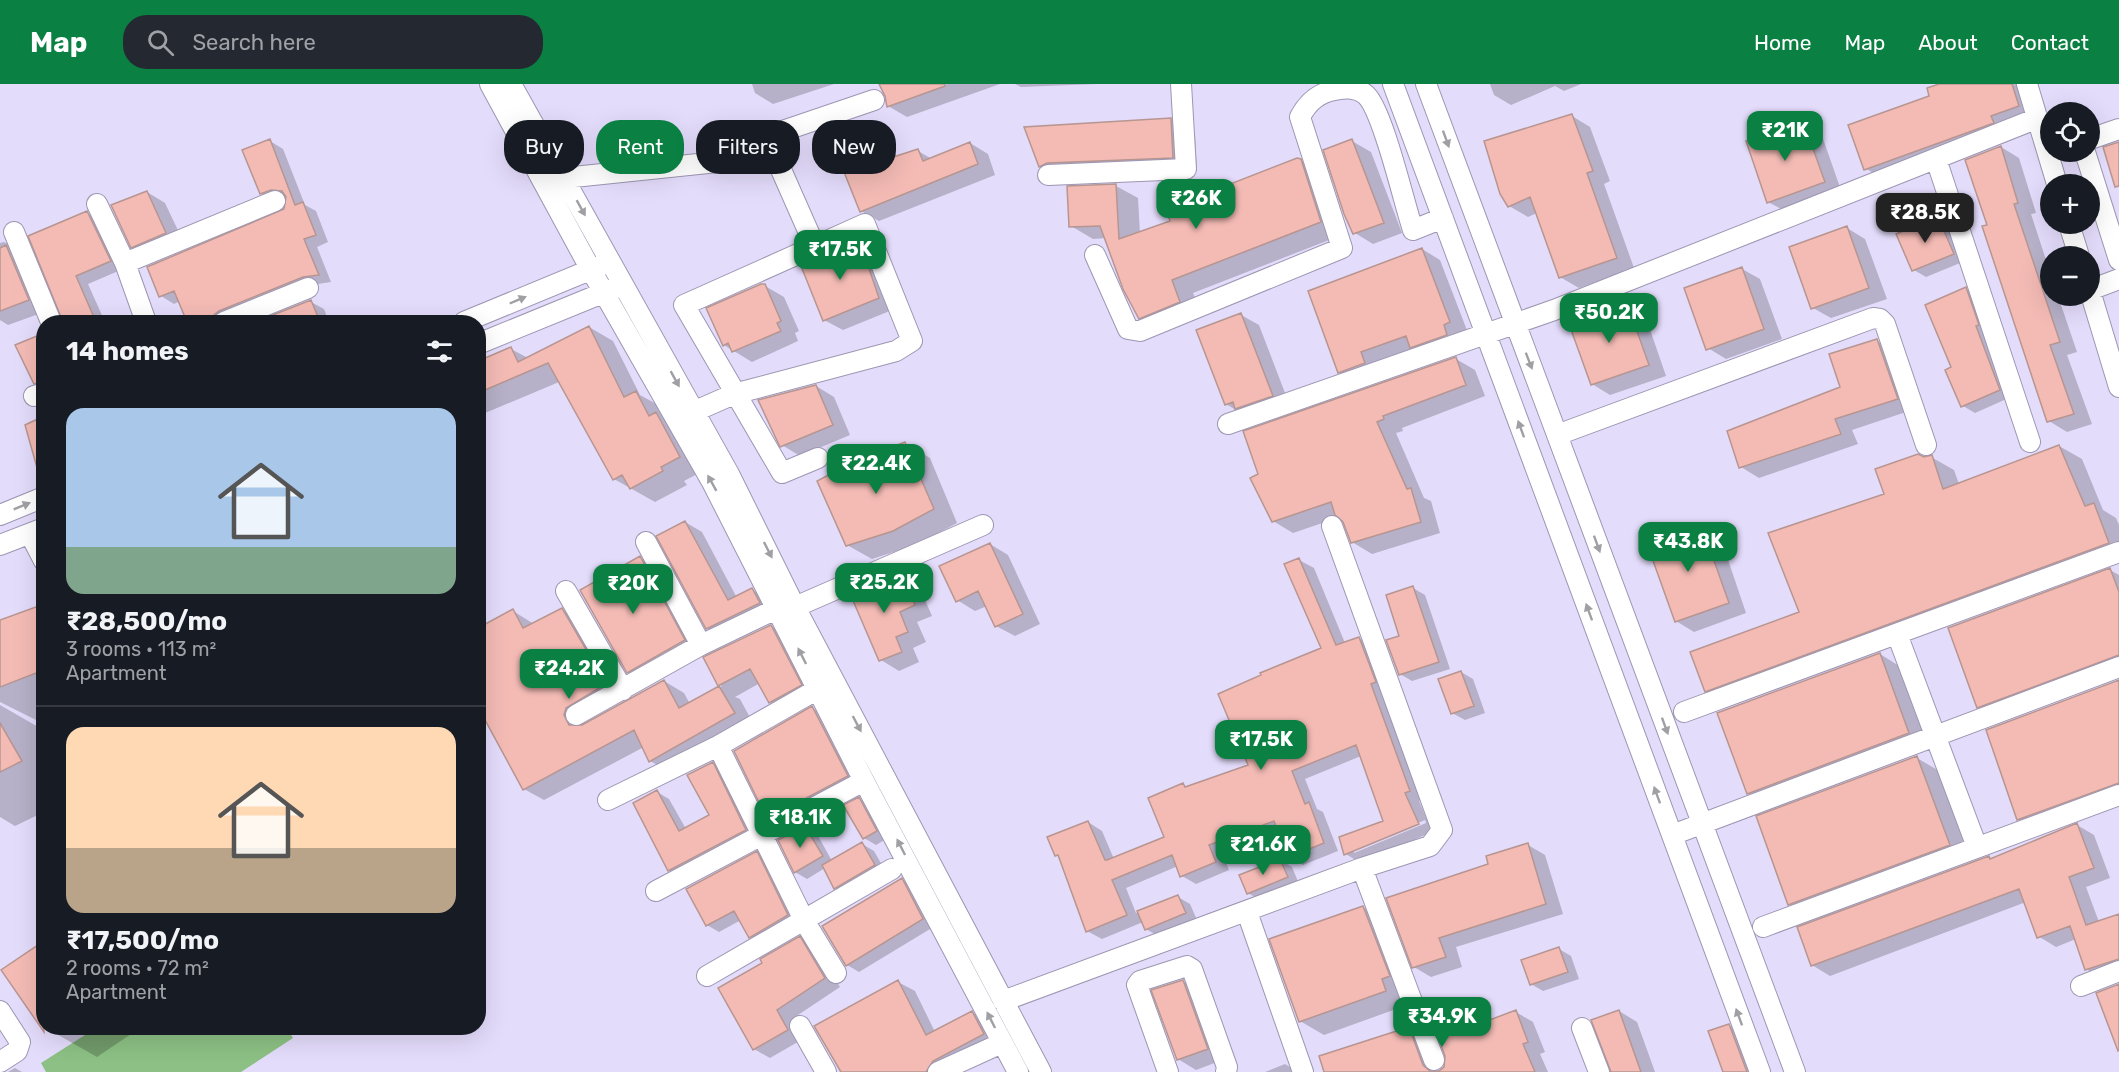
<!DOCTYPE html>
<html lang="en">
<head>
<meta charset="utf-8">
<style>
	body { margin:0; font-family:Rubik,sans-serif; background:#242831; color:#f1f3f6; height:100vh; display:flex; flex-direction:column; font-size:22px; white-space:nowrap }
	* { box-sizing:border-box; margin:0 }
	p { font-size:20px; color:#9ea1a6 }
	.icon { flex:none; width:33px; height:33px; fill:none; stroke:currentColor; stroke-width:2; stroke-linecap:round; stroke-linejoin:round }
	.map { position:relative; flex:1; overflow:hidden }
	.sheet { position:absolute; left:36px; top:231px; width:450px; height:720px; display:flex; flex-direction:column; background:#171b24; border-radius:24px; box-shadow:0 6px 24px #0002 }
	.sheet>* { flex:none }
	.top-card { position:absolute; left:504px; top:36px; width:570px; height:54px; display:flex; gap:12px }
	.buttons { position:absolute; left:2040px; top:18px; display:grid; gap:12px }
	.buttons a { display:grid; place-items:center; width:60px; height:60px; border-radius:50%; background:#171b24; box-shadow:0 6px 24px #0002; font-size:30px }
	.price { position:absolute; translate:-50% -51px; padding:0 14px; border-radius:12px; background:#0b8043; color:#fff; font-size:20px; line-height:39px; filter:drop-shadow(0 2px 3px #0008) }
	.price::after { content:''; position:absolute; left:50%; top:36px; width:18px; height:14px; margin-left:-9px; background:inherit; clip-path:polygon(0 0,100% 0,50% 100%) }
	.price.selected { background:#222; color:#fff }
	ul { padding:0; list-style:none }
	li { display:grid; align-content:center; gap:12px; height:318px; padding:0 30px }
	li+li { border-top:2px solid #363941 }
	li span { display:grid; place-items:center; height:186px; border-radius:18px; color:#555 }
	li>.icon { margin-inline-start:auto }
	span .icon { width:108px; height:108px; fill:#fffc; stroke-width:1 }
	li b { font-size:26px }
	h2 { display:flex; justify-content:space-between; align-items:center; height:72px; padding:0 30px; font-size:26px }
	.chip { padding:0 21px; border-radius:24px; background:#171b24; box-shadow:0 6px 24px #0002; font-size:21px; line-height:54px }
	.chip.selected { background:#0b8043; color:#fff }
	header { display:flex; align-items:center; gap:36px; box-sizing:border-box; height:84px; padding:0 30px; background:#0b8043; color:#fff }
	header strong { font-size:28px }
	nav { display:flex; gap:33px; margin-inline-start:auto; font-size:21px }
	.search { width:420px; height:54px; background:#242831; display:flex; align-items:center; gap:15px; box-sizing:border-box; padding:0 21px; border-radius:24px; color:#9ea1a6; font-size:22px }
	.map>svg:first-child { display:block }
	.green { fill:#8cc084 }
	.shadow { fill:#0003; fill-rule:evenodd }
	.building { fill:#f4bbb5; stroke:#b79591; stroke-width:1.5 }
	.lines { fill:none; stroke-linecap:round; stroke-linejoin:round }
	.minor-casing { stroke:#9d96b2; stroke-width:22 }
	.minor { stroke:#fff; stroke-width:20 }
	.oneway { fill:#a09fa3 }
</style>
</head>
<body>
<header>
<strong>Map</strong>
<div class="search"><svg class="icon" aria-label="search" viewBox="0 0 24 24"><circle cx="10" cy="10" r="6"/><path d="M15 15l6 6"/></svg>Search here</div>
<nav><a>Home</a><a>Map</a><a>About</a><a>Contact</a></nav>
</header>
<div class="map">
<svg width="2119" height="988" viewBox="0 0 2119 988">
	<rect width="100%" height="100%" fill="#e4dcfb"/>
	<path class="green" d="M96,944h191l6,10 -52,34h-195l-5,-9z"/>
	<path class="shadow" d="M752,0h82l-61,20 -18,-11z
		M880,0h120l-93,33 -19,-11 -1,-11z
		M1015,0h82l-76,3z
		M1490,0h91l-17,7 -9,-5 -44,19 -17,-10z
		M1943,0h83l11,32 -154,63 -18,-11z
		M1572,32l18,11 20,54 -6,3 30,84 -55,20 -19,-11 -23,-64 -9,4 -19,-11z
		M1171,36l24,14 2,37 -124,5 -9,4 -24,-14 -14,-37z
		M1803,38l18,11 21,60 -55,19 -19,-10z
		M270,57l13,8 22,56 11,6 12,31 -11,5 14,35 -13,2 -91,38h-38l-9,-21 -6,3 -13,-8 124,-86 3,-13 -13,4 -14,-8z
		M1352,57l19,11 31,81 -29,11 -18,-11z
		M970,59l18,11 7,21 -116,46 -18,-10 17,-57 10,6 30,-9 14,8z
		M2001,63l18,11 17,55 -5,1 19,58v24h8l19,56 -10,3 25,69 -25,8 -18,-11 -60,-195z
		M1300,76l23,13 19,62 -149,58 8,21 -39,16 -22,-12 -34,-80 -13,1 -22,-13 -2,-38 47,-2 22,12 2,36 32,-12z
		M147,108l18,11 19,40 -33,14 -19,-11z
		M87,129l13,7 23,49 -35,15 17,38h-41l-34,-86z
		M1938,134l12,7 15,36 -39,16 -12,-7 -16,-35z
		M1847,144l18,11 22,60 -56,19 -18,-10z
		M4,158l19,10 24,59 -39,14 -8,-5v-77z
		M855,159l19,11 23,54 -54,22 -19,-10z
		M1422,165l18,11 28,73 -110,49 -19,-10z
		M1742,185l18,10 22,60 -56,20 -18,-11z
		M765,202l19,11 15,34 -4,2 3,8 -46,21 -28,-17z
		M1966,205l12,7 33,101 -36,16 -12,-7 -10,-38z
		M311,218l13,7 5,13h-70z
		M1626,221l19,10 21,61 -56,19 -18,-11z
		M1241,231l18,10 31,81 -46,9 -18,-11z
		M131,235l7,3h-15z
		M589,243l24,14 27,54 20,11 43,65 -19,10 3,4 -32,17 -41,-23 -55,-97 -81,34v-53l33,-14 17,9z
		M1877,257l19,10 19,58 -63,21 6,14 -99,34 -18,-11 101,-80z
		M1456,275l19,11 10,26 -83,32 1,3 -7,2 28,65 7,3 9,32 -68,21 -20,-12 -7,-21 -5,-4 -47,16 -20,-12 -21,-42z
		M816,302l18,11 16,38 -50,21 -18,-11z
		M905,359l25,15 27,65 -39,21 -46,15 -25,-14z
		M2059,362l23,13 21,51 13,8 3,7v35l-390,144 -23,-13 95,-78 123,-155 7,-1 23,13 5,14z
		M685,438l17,10 35,66 15,-8 17,9 7,14 -52,25 -17,-10z
		M1701,442l19,10 26,77 -52,19 -18,-11z
		M990,460l18,11 32,69 -25,12 -19,-10 -9,-20 -12,5 -18,-11z
		M640,474l17,9 44,83 -56,31 -17,-9z
		M1299,476l15,8 31,75 14,-5 14,9 51,152 -5,2 13,31 -72,31 -14,-9 -6,-16 45,-17 -24,-65 -56,23 12,30 6,3 15,39 -35,14 -15,-9 -9,-24 -57,21 7,17 -33,14 -14,-8 -4,-10 -52,22 10,25 42,-16 12,7 7,16 -39,16 -12,-7 -3,-7 -41,17 -15,-8 -27,-74 -4,-2 32,-33 14,9 12,28 52,-22 17,-52 5,3 62,-22 73,-118zM1425,736l1,3 -72,30v-3z
		M2110,486l9,5v102l-116,44 -25,-15z
		M901,491l18,11 13,30 -15,6 9,20 -13,6 6,14 -20,9 -18,-11z
		M1413,504l12,7 25,74 -38,12 -12,-7 1,-37z
		M44,521v119l-44,-22v3l40,23 4,6v78l-29,14 -15,-9v-195z
		M562,526l21,12 42,74 -39,24 -1,6 79,-45 20,12 6,11 32,-18 -2,-1 51,-59 18,11 30,58 -31,18 -18,-11 -10,-19 -25,14 5,2 14,26 -84,47 -20,-11 -6,-14 -100,53 -20,-11 -11,-178 21,13z
		M1880,570l24,15 29,78 -160,60 -25,-14z
		M1461,588l12,7 12,34 -20,7 -13,-7z
		M2119,597v125l-76,27 -25,-14z
		M812,624l12,7 35,68 -79,41 -12,-6z
		M1917,674l24,14 32,87 -160,59 -24,-14z
		M712,680l13,7 32,66 -76,40 -12,-7 -12,-78 12,7 17,30 25,-14z
		M859,715l12,7 17,32 -12,7 -12,-7z
		M2077,741l17,10 16,43 -24,9 13,35 20,-7v59l-15,5 -18,-10 -10,-30 -20,8 -18,-11 -12,-34 -196,74 -18,-11 177,-107 3,1z
		M805,743l12,7 15,27 30,-17 12,7 12,21 -39,23 -12,-7 -10,-20 -18,11 -12,-7z
		M1528,761l17,10 18,59 -107,33 6,20 -31,10 -17,-10 76,-102z
		M757,769l12,7 30,62 -37,22 -12,-7 -9,-17 -22,12 -12,-7z
		M1280,776l12,7 7,17 -39,16 -12,-7z
		M902,796l12,7 21,39 -76,46 -12,-7z
		M1363,823l25,14 22,83 -86,31 -24,-14z
		M800,854l15,9 25,40 -48,32 11,20 -33,19 -16,-9 10,-85z
		M1559,865l12,7 8,23 -36,12 -12,-7z
		M1183,897l18,11 24,67 -29,11 -18,-11z
		M898,898l17,9 20,41 37,-20 16,10 12,21 -52,29h-108l-24,-46z
		M1462,920l17,10 4,10 33,-12 17,10 12,30 -5,2 8,18h-109l6,-4z
		M1619,927l18,11 18,50h-43z
		M1729,941l24,14 13,33h-42z
		M46,944h94l-43,29z
		M1409,945l18,10 12,33h-114z
		M1285,980l13,8h-33z
		M15,984l7,4h-14z"/>
	<path class="building" d="M879,0h65l1,2 -58,21 -2,-11z
		M1939,0h73l7,22 -28,10 3,7 -130,47 -16,-45 81,-29 -2,-8z
		M1572,30l21,57 -6,2 30,85 -58,20 -29,-81 -22,10 -8,-13 -16,-53z
		M1171,34l2,40 -126,5 -8,4 -15,-40z
		M1803,37l22,61 -58,21 -21,-62z
		M270,55l25,66 8,-3 13,33 -12,4 15,36 -16,2 -84,34 -5,4 -2,7h-25l-13,-31 -15,6 -12,-30 137,-58 2,-12 -4,-6 -11,-1 -11,4 -18,-44z
		M1352,55l32,84 -31,11 -9,-20 -21,-64z
		M970,58l8,22 -118,48 -18,-45 36,-15 3,9 37,-12 5,12z
		M2119,58v44l-4,1 -12,-40z
		M2001,62l17,57 -4,1 46,138 -10,3 24,69 -27,8 -65,-196 5,-1 -22,-65z
		M1297,74l4,1 20,63 -149,58 8,22 -41,17 -16,-30 -23,-63 -31,1 -2,-41 49,-2 3,55 51,-18 -4,-12z
		M147,107l19,42 -35,15 -20,-43z
		M87,127l24,50 -35,15 20,46h-33l-35,-86z
		M1938,133l16,37 -42,17 -16,-37z
		M1847,142l22,62 -58,21 -22,-62z
		M856,157l3,8 3,-1 17,50 -56,23 -22,-55z
		M6,161l23,55 -29,11v-63z
		M1422,164l28,74 -6,3 3,10 -37,13 -4,-12 -45,16 4,11 -27,10 -30,-82z
		M1742,183l22,62 -58,21 -22,-62z
		M761,200h4l16,37 -4,2 4,8 -49,21 -4,-9 -5,3 -17,-38z
		M1966,203l13,38 -3,1 24,64 -39,17 -16,-37 6,-3 -26,-62z
		M311,216l9,22h-65z
		M1627,219l22,62 -58,20 -22,-61z
		M1241,229l32,83 -38,13 -2,-7 -8,3 -29,-75z
		M589,242l35,71 12,-6 13,25 7,-4 24,45 -19,10 2,4 -33,18 -8,-14 -9,5 -65,-117 -70,30v-32l33,-14 7,15z
		M44,249v48l-10,3 -19,-39z
		M1877,255l21,60 -63,20 6,15 -102,34 -12,-37 113,-44 -11,-33z
		M1456,273l10,28 -83,31 1,3 -7,3 30,67 4,-1 10,34 -70,21 -8,-21 -8,-7 -4,-13 -59,20 -22,-44 8,-4 -15,-43z
		M816,301l17,40 -53,22 -22,-47z
		M44,332v58l-5,1 -14,-50z
		M905,358l29,67 -41,22 -47,15 -29,-65 34,-18z
		M2059,361l26,61 9,-3 15,40 -404,149 -15,-40 109,-40 -31,-79 116,-39 -9,-25 43,-15 6,3 8,-2 11,34z
		M685,437l43,79 24,-12 8,15 -54,26 -50,-93z
		M1701,440l28,79 -54,19 -28,-78z
		M990,459l33,71 -28,13 -17,-36 -22,11 -17,-36z
		M640,472l45,84 -58,33 -47,-83z
		M1299,474l37,87 23,-8 17,45 -5,2 39,107 -5,2 14,31 -75,31 -5,-18 44,-16 -27,-76 -64,26 13,33 4,-2 15,41 -37,15 -13,-37 -65,24 7,17 -36,15 -8,-22 -60,25 15,35 -41,17 -28,-77 -3,1 -8,-19 41,-16 17,39h2l57,-23 -16,-39 35,-15 2,4 63,-22 -30,-71 43,-19 -1,-2 61,-25 -37,-84z
		M2110,484l9,24v63l-142,53 -29,-80z
		M901,490l14,31 -15,7 8,20 -12,5 6,15 -23,9 -28,-65z
		M1413,502l26,76 -40,13 -13,-35 13,-4 -13,-41z
		M44,520v66l-44,17v-67z
		M562,524l44,76 -40,24 -2,7 5,10h13l82,-45 15,28 40,-22 16,27 -86,49 -15,-32 -111,60 -45,-83v-79l35,-19 10,19z
		M771,541l31,60 -33,18 -19,-34 -32,17 -15,-29z
		M1880,569l29,80 -162,61 -30,-81z
		M1461,587l13,35 -23,8 -13,-35z
		M2119,596v103l-102,37 -31,-90z
		M812,622l36,70 -81,43 -33,-68z
		M0,639l22,38 -22,11z
		M1917,672l33,89 -162,60 -32,-89z
		M713,678l33,68 -78,41 -35,-68 24,-13 22,41 30,-16 -22,-40z
		M859,713l18,34 -14,8 -20,-34z
		M2077,739l17,45 -25,9 17,48 33,-11v45l-34,11 -15,-44 -33,12 -18,-49 -208,77 -14,-39 192,-71 1,3z
		M805,742l18,30 -29,17 -16,-33z
		M862,758l13,23 -41,24 -12,-24z
		M1528,759l18,61 -107,34 7,19 -34,11 -26,-70 102,-34 -2,-8z
		M757,767l31,64 -39,23 -15,-27 -28,15 -20,-37z
		M1280,775l8,18 -41,17 -8,-19z
		M902,794l21,41 -77,47 -24,-40z
		M1178,811l8,18 -41,17 -8,-19z
		M1363,822l27,70 -8,3 4,12 -87,31 -30,-83z
		M800,852l25,42 -48,32 11,20 -35,20 -35,-62 44,-25 -2,-4z
		M44,857v91l-43,-62z
		M1559,863l9,25 -38,13 -9,-25z
		M898,896l28,55 46,-24 12,23 -51,27 -7,11h-85l-27,-46z
		M1183,896l25,69 -31,11 -26,-70z
		M2119,900v66l-1,1 -22,-58z
		M1462,919l9,24 45,-17 12,32 -5,2 12,28h-211l-5,-16 90,-29 14,38 8,7 8,-1 5,-4 1,-11 -15,-41z
		M1619,926l22,62h-30l-20,-52z
		M1729,940l18,48h-24l-15,-41z"/>
	<g class="lines">
		<defs>
			<path id="minor" d="M490,0l101,186 121,212 152,299 154,291
				M511,0l218,390 66,133 246,465
				M1393,0l367,988
				M1426,0l369,988
				M2027,0l30,100
				M2090,55l29,-10
				M2085,68l34,108
				M1936,75l94,283
				M1048,91l138,-6 -5,-85
				M564,94l211,-22
				M97,120l28,59 21,59
				M2069,140l10,32
				M14,148l37,90
				M809,149l-34,-77 -4,-21 103,-35
				M1095,171l33,74 12,2 202,-83 -42,-131c8,-15 18,-24 35,-27 11,-2 22,-3 31,5 17,16 38,108 47,135l30,-12
				M125,179l150,-62
				M2090,206l29,-11
				M2090,207l29,96
				M224,238l84,-34
				M464,238l138,-57
				M478,260l137,-56
				M34,312l10,-3
				M693,328l41,-18 162,-43 16,-10 -47,-117 -181,81 98,168 36,-15
				M1228,340l326,-114 484,-192
				M1557,351l316,-117 7,1 5,5 41,121
				M0,431l44,-18
				M30,450l14,27
				M646,458l55,103
				M0,461l44,-17
				M566,507l57,99
				M795,523l188,-82
				M1897,550l80,213
				M1684,628l435,-160
				M576,631l125,-70 75,-36
				M718,662l87,176 31,51
				M608,716l110,-54 100,-57
				M1672,751l447,-168
				M1362,784l72,192
				M656,807l208,-110
				M1247,828l56,160
				M1763,843l356,-132
				M707,892l185,-107
				M2081,902l38,-15
				M1003,917l359,-133 68,-22 12,-16 -110,-304
				M0,927l20,31 -3,9 -17,11
				M800,942l26,46
				M1582,944l17,44
				M938,988l64,-29
				M1168,988l-31,-87 3,-4 47,-15 5,3 35,98 -1,5"/>
		</defs>
		<use href="#minor" class="minor-casing"/>
		<use href="#minor" class="minor"/>
	</g>
	<defs><path id="oneway-solid" d="M-6-.8H1V-3.2L6.5 0L1 3.2V.8H-6Z" transform="scale(1.5)"/></defs>
	<g class="oneway">
		<use href="#oneway-solid" transform="translate(1446 55) rotate(70)"/>
		<use href="#oneway-solid" transform="translate(581 124) rotate(61)"/>
		<use href="#oneway-solid" transform="translate(518 216) rotate(-23)"/>
		<use href="#oneway-solid" transform="translate(1529 277) rotate(69)"/>
		<use href="#oneway-solid" transform="translate(675 295) rotate(61)"/>
		<use href="#oneway-solid" transform="translate(1521 345) rotate(-110)"/>
		<use href="#oneway-solid" transform="translate(712 399) rotate(-119)"/>
		<use href="#oneway-solid" transform="translate(22 422) rotate(-22)"/>
		<use href="#oneway-solid" transform="translate(1597 460) rotate(70)"/>
		<use href="#oneway-solid" transform="translate(768 466) rotate(63)"/>
		<use href="#oneway-solid" transform="translate(1589 528) rotate(-110)"/>
		<use href="#oneway-solid" transform="translate(802 572) rotate(-117)"/>
		<use href="#oneway-solid" transform="translate(857 640) rotate(62)"/>
		<use href="#oneway-solid" transform="translate(1665 642) rotate(70)"/>
		<use href="#oneway-solid" transform="translate(1657 711) rotate(-110)"/>
		<use href="#oneway-solid" transform="translate(901 763) rotate(-117)"/>
		<use href="#oneway-solid" transform="translate(1739 933) rotate(-110)"/>
		<use href="#oneway-solid" transform="translate(991 936) rotate(-117)"/>
	</g>
</svg>
<div class="buttons">
<a><svg class="icon" aria-label="locate" viewBox="0 0 24 24"><circle cx="12" cy="12" r="6"/><path d="M12 2v4M12 18v4M2 12h4M18 12h4"/></svg></a>
<a>+</a>
<a>−</a>
</div>
<b class="price" style="left:1785px;top:78px">₹21K</b>
<b class="price" style="left:1196px;top:146px">₹26K</b>
<b class="price selected" style="left:1925px;top:160px">₹28.5K</b>
<b class="price" style="left:840px;top:197px">₹17.5K</b>
<b class="price" style="left:1609px;top:260px">₹50.2K</b>
<b class="price" style="left:876px;top:411px">₹22.4K</b>
<b class="price" style="left:1688px;top:489px">₹43.8K</b>
<b class="price" style="left:884px;top:530px">₹25.2K</b>
<b class="price" style="left:633px;top:531px">₹20K</b>
<b class="price" style="left:569px;top:616px">₹24.2K</b>
<b class="price" style="left:1261px;top:687px">₹17.5K</b>
<b class="price" style="left:800px;top:765px">₹18.1K</b>
<b class="price" style="left:1263px;top:792px">₹21.6K</b>
<b class="price" style="left:1442px;top:964px">₹34.9K</b>
<div class="top-card">
<a class="chip">Buy</a>
<a class="chip selected">Rent</a>
<a class="chip">Filters</a>
<a class="chip">New</a>
</div>
<section class="sheet">
<h2>14 homes<svg class="icon" aria-label="filters" viewBox="0 0 24 24"><path d="M4 7h16M4 17h16"/><circle cx="9" cy="7" r="2"/><circle cx="15" cy="17" r="2"/></svg></h2>
<ul>
<li><span style="background:linear-gradient(#a9c7e8 75%,#7fa58c 0)"><svg class="icon" aria-label="home" viewBox="0 0 24 24"><path d="M3 11l9-7 9 7M6 9v11h12V9"/></svg></span><div><b>₹28,500/mo</b><p>3 rooms · 113 m²</p><p>Apartment</p></div></li>
<li><span style="background:linear-gradient(#ffd9b3 65%,#b9a48a 0)"><svg class="icon" aria-label="home" viewBox="0 0 24 24"><path d="M3 11l9-7 9 7M6 9v11h12V9"/></svg></span><div><b>₹17,500/mo</b><p>2 rooms · 72 m²</p><p>Apartment</p></div></li>
</ul>
</section>
</div>
</body>
</html>
